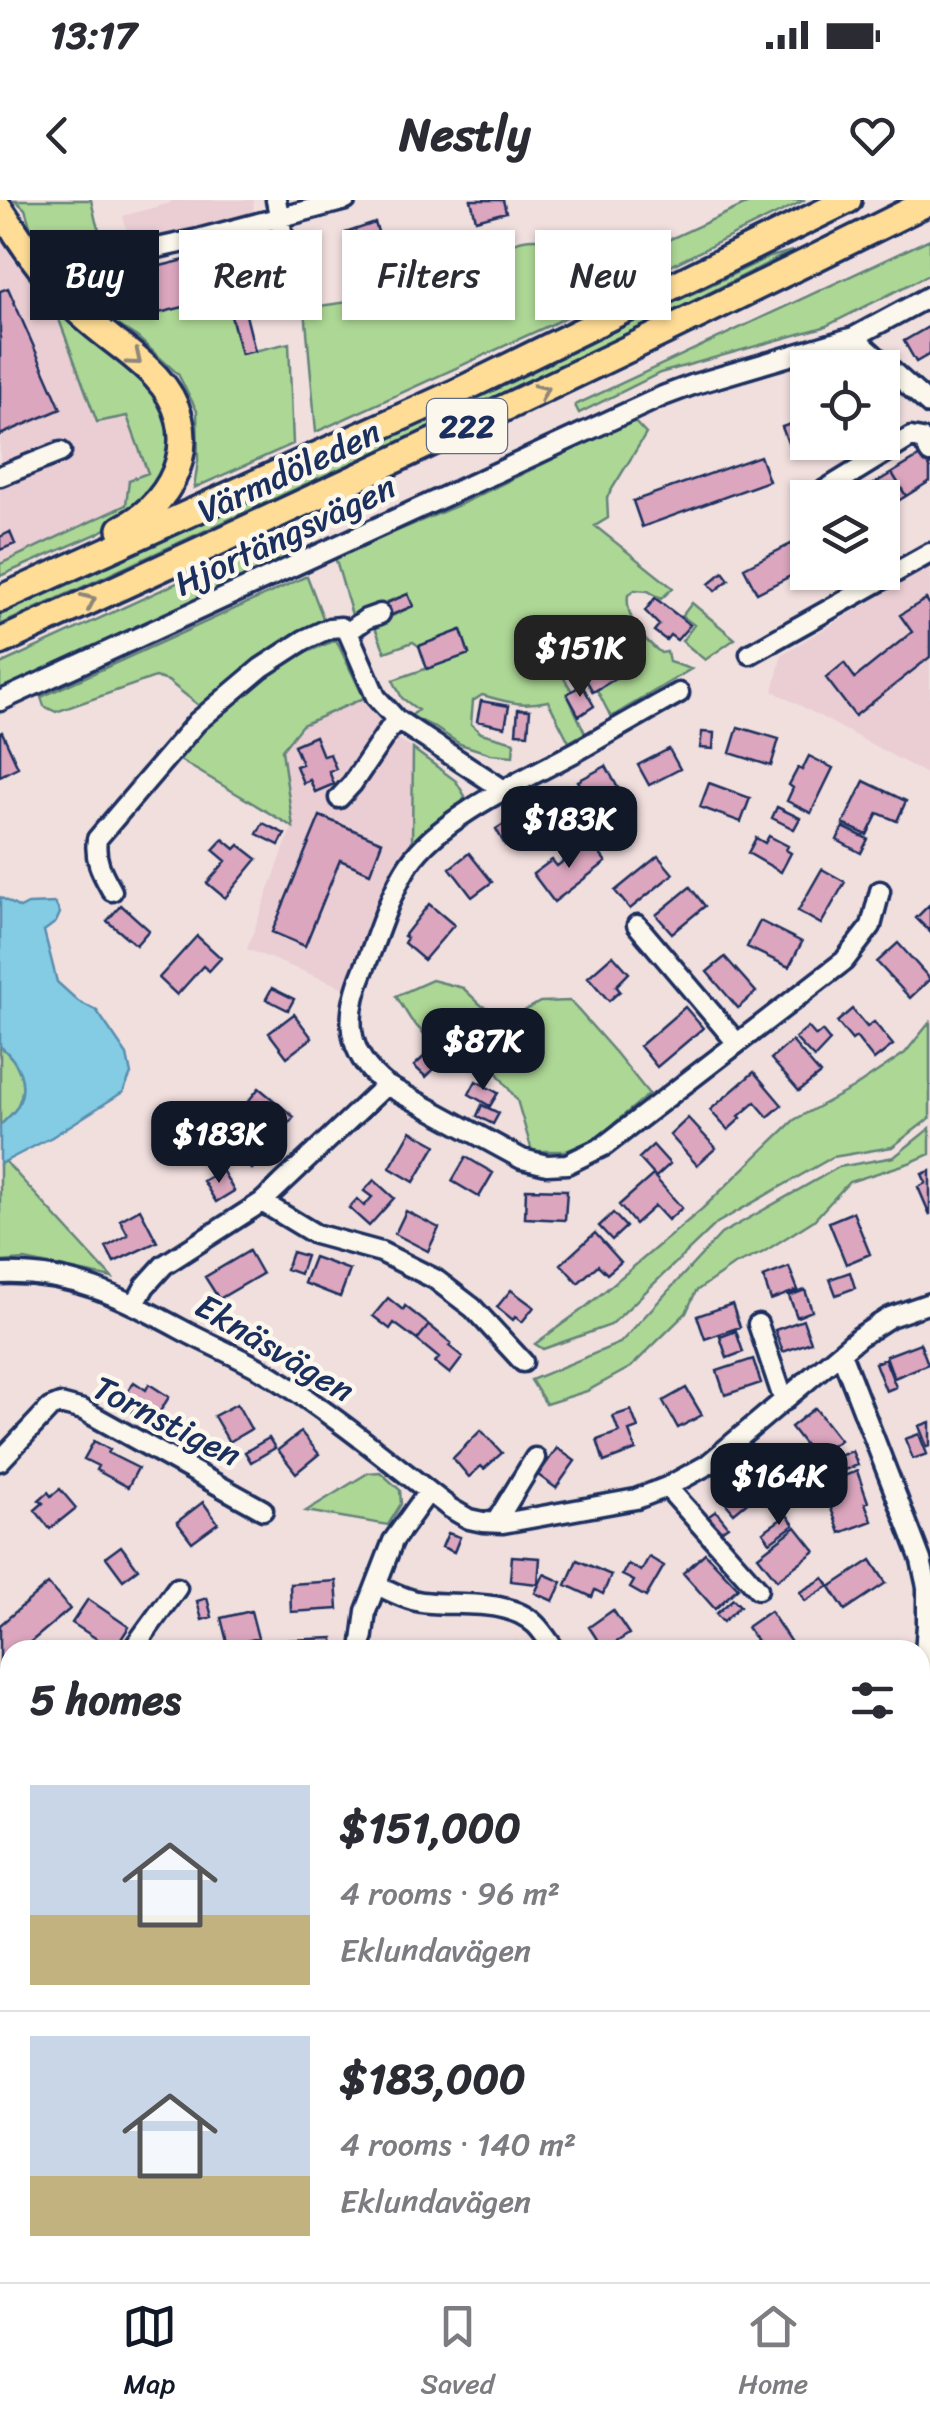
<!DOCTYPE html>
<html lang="en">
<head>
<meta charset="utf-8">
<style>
	body { margin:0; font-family:Sriracha,sans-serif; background:#f2f2f3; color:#2b2b33; height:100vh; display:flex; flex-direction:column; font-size:38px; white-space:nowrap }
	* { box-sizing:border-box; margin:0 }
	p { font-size:32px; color:#7c7c81 }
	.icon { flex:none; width:55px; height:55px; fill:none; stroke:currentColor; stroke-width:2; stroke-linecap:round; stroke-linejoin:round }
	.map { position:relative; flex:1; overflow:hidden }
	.side { position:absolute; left:0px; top:1440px; width:930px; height:642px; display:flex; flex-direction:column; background:#fff; border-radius:30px 30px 0 0; box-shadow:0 2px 8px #0004 }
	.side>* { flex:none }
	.top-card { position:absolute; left:30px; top:30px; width:870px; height:90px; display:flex; gap:20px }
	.controls { position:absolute; left:790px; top:150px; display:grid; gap:20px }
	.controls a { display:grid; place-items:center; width:110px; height:110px; border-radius:0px; background:#fff; box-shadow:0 2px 8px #0004; font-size:50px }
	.price { position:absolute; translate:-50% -85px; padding:0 22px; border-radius:20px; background:#111827; color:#fff; font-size:32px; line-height:65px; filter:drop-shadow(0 2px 5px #0008) }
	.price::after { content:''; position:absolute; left:50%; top:60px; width:30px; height:22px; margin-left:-15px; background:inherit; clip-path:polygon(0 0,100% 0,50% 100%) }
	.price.on { background:#222; color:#fff }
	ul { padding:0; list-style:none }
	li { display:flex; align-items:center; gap:30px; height:250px; padding:0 30px }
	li+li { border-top:2px solid #e1e1e2 }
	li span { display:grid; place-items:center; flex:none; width:280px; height:200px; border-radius:0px; color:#555 }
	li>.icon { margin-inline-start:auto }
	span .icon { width:120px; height:120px; fill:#fffc; stroke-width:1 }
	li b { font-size:42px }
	h2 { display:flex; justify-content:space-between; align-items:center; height:120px; padding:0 30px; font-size:42px }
	.chip { padding:0 35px; border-radius:0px; background:#fff; box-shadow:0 2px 8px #0004; font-size:35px; line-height:90px }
	.chip.on { background:#111827; color:#fff }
	.status { display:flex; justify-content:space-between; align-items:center; height:70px; padding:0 50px; background:#fff; direction:ltr }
	.status svg { height:28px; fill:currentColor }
	header { display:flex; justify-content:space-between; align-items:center; height:130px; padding:0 30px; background:#fff; font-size:45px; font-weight:700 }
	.dock { display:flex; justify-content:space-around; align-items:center; height:140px; border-top:2px solid #e1e1e2; background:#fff; font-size:28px; color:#7c7c81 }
	.dock a { display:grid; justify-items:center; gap:5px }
	.dock .on { color:#111827 }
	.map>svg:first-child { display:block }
	.built { fill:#eaced4 }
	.green { fill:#add795; stroke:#64837a; stroke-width:2.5 }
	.water { fill:#83cce4; stroke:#598dae; stroke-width:2.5 }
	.building { fill:#dba6be; stroke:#1b2f5e; stroke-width:2.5 }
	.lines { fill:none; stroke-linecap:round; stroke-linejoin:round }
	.minor-casing { stroke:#1b2f5e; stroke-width:25 }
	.highway-casing { stroke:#1b2f5e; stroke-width:32 }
	.minor { stroke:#fbf7ec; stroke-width:18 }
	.highway { stroke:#ffdd96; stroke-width:25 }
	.oneway { stroke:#8d867a }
	.labels { text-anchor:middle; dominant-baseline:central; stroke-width:9; stroke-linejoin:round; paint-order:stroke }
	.shield { fill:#fbf7ec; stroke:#5e6b89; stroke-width:2.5 }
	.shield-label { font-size:32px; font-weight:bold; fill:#1b2f5e }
	.street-label { font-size:35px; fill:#1b2f5e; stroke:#fbf7ec }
</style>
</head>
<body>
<div class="status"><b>13:17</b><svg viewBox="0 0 49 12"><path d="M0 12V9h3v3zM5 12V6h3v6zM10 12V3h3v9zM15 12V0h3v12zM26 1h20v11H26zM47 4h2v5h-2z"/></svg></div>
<header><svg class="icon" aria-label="back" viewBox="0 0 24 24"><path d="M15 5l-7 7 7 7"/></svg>Nestly<svg class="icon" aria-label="heart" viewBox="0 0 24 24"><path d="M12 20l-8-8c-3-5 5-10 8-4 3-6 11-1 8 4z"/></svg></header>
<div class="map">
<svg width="930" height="2082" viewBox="0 0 930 2082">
	<rect width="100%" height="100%" fill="#f1dfde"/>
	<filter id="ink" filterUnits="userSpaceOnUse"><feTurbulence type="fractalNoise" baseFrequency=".01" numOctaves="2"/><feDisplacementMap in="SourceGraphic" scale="20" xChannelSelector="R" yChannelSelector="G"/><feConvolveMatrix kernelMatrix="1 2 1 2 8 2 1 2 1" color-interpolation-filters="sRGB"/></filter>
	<g filter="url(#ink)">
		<path class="built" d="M172,0h82l-1,13 -83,24 -40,8 -7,-29 47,-13z
			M0,21l127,195 21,57 -22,32 -126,59z
			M930,366v210l-157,-85 9,-37z
			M364,498l30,38 19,13 -1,94 -16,24 -49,122 -100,-40 45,-122 -11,-76 21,-26z"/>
		<path class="green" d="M15,0h76l5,22 11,28 -52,12 -25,-36 -5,-17z
			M755,0h50l-255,125 -234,107 -11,-123c23,-5 45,-8 69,-8 15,0 31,4 46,0 46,-13 83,-81 137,-57 8,4 23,25 33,32z
			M930,39v35l-106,53 -164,46 -81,40 -4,-8z
			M792,51l-141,71 -197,94 -454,209v-10l366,-166 401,-191z
			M140,60l3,10 5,-1 94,23 3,19 -14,4 10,39 48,-11 4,101 -99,44 4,-27 -1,-50 -19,-37 -41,-37 -30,-19 -27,-27 30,-13 -2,-10z
			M47,87l103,97 15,29 3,14 1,16 -3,21 -8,16 -26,33 -33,20 -99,43v-12l126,-59 3,-25 19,-7 -21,-57 -30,6z
			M633,220l13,14 -39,63 1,21 -13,8 78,62 -12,11 -13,-8 -13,-1 -7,5c-3,24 15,44 33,58l6,-1 2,10 22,7 -80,48 -14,-27 24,-15 -13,-24 -11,-3 -33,17 -2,10 10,16 -5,3 18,39 -16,9 -21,-41c-27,6 -40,1 -66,-6l-9,6 -2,23 10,9 33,9 -1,14 -22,-2 -31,-10 -26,-17 -23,-11 7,-6 -16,-12 -9,-18 76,-26 -8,-23 -42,15 -6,-4 -28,10 -11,-27 39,-19 -5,-12 -56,21 -17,-58 126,-53z
			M301,326l4,28 -227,105 -78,31v-26z
			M307,376l18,47 -123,85 -34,-27 -13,-4 -99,35 -12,-6 -3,-9z
			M692,403l43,36 -30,21 -23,-19 12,-16 -12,-9z
			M336,440l28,58 -62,27 -20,25 11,77 -115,-68c27,-30 53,-60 86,-84 21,-15 48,-25 72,-35z
			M413,549l43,32 9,15 -4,9 -30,20 -19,18z
			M432,780l31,8 19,18 33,10 25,-14 30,-1 46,52 33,41 -52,44 -31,13h-34l-15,-51 -20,-27 -53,-37 -14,4 -19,-20 -15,-24z
			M930,822v96l-38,29 -59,10 -116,66 -106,102 -68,24 -8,-5 52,-38 115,-97 92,-89 59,-32 52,-35z
			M0,846c18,15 30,37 17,61 -3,6 -12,13 -17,19z
			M930,928v26l-21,9 -60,19 -35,38 -52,33 -28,12 -38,26 -10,22 -55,54 -44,24 -41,13 -15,-24 89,-37 101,-109 118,-67 55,-10z
			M5,961l107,117 -87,-18 -25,2v-98z
			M380,1272l20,18 1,14 -13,21 -82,-14 62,-38z
			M0,1951l10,12v88l-10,7z
			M920,2016l10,15v51h-97l21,-9 66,-1z"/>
		<path class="water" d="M0,697l20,11 8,-4 27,-1 5,10 -4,9 -12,9 13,51 21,19 19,10 30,44 4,19 -8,18 -71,45 -52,27v-38c5,-6 14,-13 17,-19 13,-24 1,-46 -17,-61z"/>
		<path class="building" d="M471,0h32l3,12 -30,8z
			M375,23l7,20 -31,10 -6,-20z
			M234,48l11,44 -86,21 -11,-44z
			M8,88l53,121 -61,26v-144z
			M245,111l10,40 -14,3 -10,-39z
			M930,126v28l-14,8 -12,-21z
			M808,218v24h23l-38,14 -11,-29z
			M922,255l8,12v14l-24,15 -14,-23z
			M760,256l9,25 -127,46 -9,-26z
			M892,273l14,23 -15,9 -14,-23z
			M877,282l14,23 -9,4v-11h-15l-5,-7z
			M10,332l5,12 -15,6v-13z
			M797,341l11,19v7l-51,26 -13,-25z
			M723,372l6,8 -14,11 -6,-7z
			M408,394l5,12 -26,11 -5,-12z
			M655,398l35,27 -13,15 -7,-5 -4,5 -12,-9 5,-6 -14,-14z
			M926,399l4,6v52l-75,59 -29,-38 18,-15 11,15 57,-46 -12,-17z
			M461,430l8,24 -42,15 -8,-23z
			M608,451l13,24 -28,17 -14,-24z
			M582,485l12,21 -15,10 -12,-22z
			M481,501l28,5 -4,21 -28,-6z
			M518,509l12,1 -2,24 -12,-1z
			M738,527l41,12 -8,27 -41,-13z
			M2,532l16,35 -18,9v-43z
			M702,532l12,1 -1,16 -13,-1z
			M315,536l8,20 7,-2 6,15 -7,2 5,13 -19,8 -5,-12 -7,3 -7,-17 6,-2 -8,-19z
			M669,549l11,20 -31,16 -11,-20z
			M809,556l24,12 -22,45 -24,-12 6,-13 -4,-3 9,-17 4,2z
			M606,566l12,22 -27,15 -13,-22z
			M864,581l42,20 -9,20 -19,-8 -11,22 -24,-11z
			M709,583l41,15 -9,24 -41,-15z
			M548,596l12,21 -44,25 -12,-21z
			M777,607l23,11 -6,11 -22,-11z
			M320,616l62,26 -12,31 -30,-13 -35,86 -33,-14z
			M263,623l22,11 -6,11 -22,-11z
			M504,624l9,16 -8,5 -9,-16z
			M843,627l25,12 -7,14 -24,-13z
			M769,636l19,10 -2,4 5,3 -10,19 -33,-19 8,-15 9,5z
			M223,639l12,10 4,-4 18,14 -32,39 -18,-15 19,-22 -13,-11z
			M590,641l16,21 -52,40 -21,-28 19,-14 5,6z
			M469,653l23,29 -20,15 -22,-29z
			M658,656l15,18 -43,35 -15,-18z
			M822,669l23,13 -24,42 -23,-13z
			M690,687l15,19 -33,27 -16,-18z
			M429,704l25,21 -30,35 -20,-17 3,-5 -3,-2z
			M121,705l28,25 -13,15 -29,-24z
			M929,705h1v27l-14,-14z
			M760,721l42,21 -13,25 -42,-20z
			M197,736l24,22 -12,13 -6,-5 -26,29 -18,-17z
			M898,743l32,36 -20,19 -33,-36z
			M613,755l16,18 -13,13 4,5 -11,10 -21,-24z
			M725,757l31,35 -18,16 -31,-36z
			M272,788l22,11 -6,11 -22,-11z
			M685,807l18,21 -46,39 -17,-21z
			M852,809l15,18 7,-5 19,23 -19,15 -18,-23 -4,3 -15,-18z
			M294,814l18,24 -25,19 -18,-24z
			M808,827l8,9 6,-5 8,10 -16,17 -19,-20z
			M792,841l28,33 -21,17 -28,-32z
			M431,850l11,11 -16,16 -12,-11z
			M754,872l28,33 -14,12 -13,-15 -16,14 2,2 -13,12 -18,-20z
			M476,881l22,12 -8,13 -21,-12z
			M259,888l35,29 -42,52 -21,-17 24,-30 -14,-12z
			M482,905l17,8 -6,11 -16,-8z
			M688,918l28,30 -19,17 -27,-30z
			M411,931l25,14 -22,37 -24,-14z
			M653,945l17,19 -14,13 -17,-19z
			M466,957l27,16 -14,24 -27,-16z
			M222,970l12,21 -18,11 -13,-21z
			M930,971v44l-12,-28 8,-4 -4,-9z
			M653,975l29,33 -14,12 -13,-14 -20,18 -16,-19z
			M374,980l20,18 -25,28 -20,-18 8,-9 7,7 8,-9 -8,-6z
			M526,989l41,1 -2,30 -40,-2z
			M140,1009l17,33 -43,20 -8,-15 22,-12 -8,-15z
			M406,1011l33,17 -11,23 -33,-17z
			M853,1012l17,42 -24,10 -17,-42z
			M613,1013l13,14 -14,13 -13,-14z
			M595,1033l26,29 -14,12 -9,-9 -20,18 -17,-19z
			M249,1051l13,23 -43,25 -14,-22z
			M292,1052l14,4 -6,18 -14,-5z
			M314,1057l36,13 -10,27 -36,-14z
			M789,1067l9,23 -27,10 -8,-23z
			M850,1072l5,16 -19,7 -6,-16z
			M511,1090l23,17 -12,15 -7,-5 -2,3 -16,-13z
			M805,1090l7,21 -15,6 -8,-21z
			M388,1098l15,12 2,-4 24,19 -12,15 -23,-17 -4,6 -17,-13z
			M732,1104l8,23 -35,12 -8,-23z
			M803,1120l8,22 -28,10 -8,-22z
			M429,1125l22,18 -2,3 14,11 -13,17 -15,-12 4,-4 -22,-18z
			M736,1131l7,21 -16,6 -7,-21z
			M920,1143l8,21 -34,14 -8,-22z
			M753,1159l8,24 -36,12 -8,-24z
			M885,1159l11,28 -10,4 -11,-28z
			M134,1182l12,8 3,-6 20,13 -13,21 -20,-12 -4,6 -13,-8z
			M686,1188l16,27 -24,13 -15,-27z
			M237,1204l14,25 -22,13 -15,-26z
			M815,1208l25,32 -25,18 -24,-31z
			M631,1210l7,18 -9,3 7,19 -32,12 -7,-22 22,-8 -6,-16z
			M930,1222v24l-3,1 -8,-21z
			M481,1230l21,23 -18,16 -3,-3 -12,11 -16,-19z
			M301,1232l18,22 -23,19 -18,-23z
			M919,1234l8,20 -14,5 -8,-20z
			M269,1238l6,10 -24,14 -6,-10z
			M94,1241l16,9 -2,3 30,15 -10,19 -32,-17 2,-4 -14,-7z
			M557,1248l18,13 -19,27 -18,-13z
			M852,1251l6,14 -22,8 -5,-14z
			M750,1266l17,20 -33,27 -17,-20z
			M857,1271l11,31 -3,1 7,18 -32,12 -18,-49z
			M60,1289l16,19 -26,21 -15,-19 8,-7 -4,-3 9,-8 3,4z
			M203,1302l15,21 -26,19 -15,-20z
			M716,1311l12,15 -10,7 -12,-15z
			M787,1315l7,10 -24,17 -7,-10z
			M796,1327l19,24 -38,29 -19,-24z
			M448,1333l12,4 -6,15 -12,-5z
			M121,1346l17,23 -15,11 -17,-23z
			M705,1353l33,35 -23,21 -32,-36z
			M512,1356l28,2 -2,26 -28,-3z
			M649,1357l15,9 -18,31 -16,-9 4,-7 -12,-6 6,-11 13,7z
			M577,1360l34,15 -8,19 -8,-4 -3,7 -26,-12z
			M871,1360l15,23 -41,27 -15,-23z
			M544,1374l18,8 -9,19 -18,-8z
			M824,1378l5,8 -24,15 -5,-9z
			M336,1381l2,28 -47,3 -1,-28z
			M48,1384l22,25 -49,41h-11v9l-10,9v-43z
			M207,1398l5,19 -10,3 -5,-19z
			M88,1399l41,28 -15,23 -42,-27z
			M733,1399l7,7 -17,16 -7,-8z
			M613,1410l16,24 -25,16 -15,-23z
			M251,1411l7,27 -30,8 -7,-28z
			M770,1411l24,36 -5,3h-26l-16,-23z
			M333,1438l1,12h-46v-10z
			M517,1443v7h-45v-4z
			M10,1517v41l-10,6v-40z
			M10,1627v46l-10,9v-46z
			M0,1723l10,10v7l-10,10z
			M920,1798l10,15v7l-10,7z
			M930,1948v28l-10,5v-29z
			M31,2072h41l8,10h-41z
			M256,2072h44l6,10h-44z
			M407,2072h19v10h-20z
			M442,2072h20v10h-20z
			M578,2072h26l4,10h-43l-1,-4z"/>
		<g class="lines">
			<defs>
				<path id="minor" d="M276,0l14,72
					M98,61l96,-21 152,-40
					M854,137l76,68
					M0,276l61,-24
					M825,290l86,-53 11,2 8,14
					M348,432l18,-13 14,-5
					M750,454l180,-101
					M679,493c-34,19 -67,38 -100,57 -51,28 -138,66 -170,114 -18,26 -32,74 -45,105 -19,45 -20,83 22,116l136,74 25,6 20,-1 37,-18 240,-185 27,-35 9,-35
					M0,501l663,-305 32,-12 159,-47 76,-41
					M339,598l13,-14 44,-65
					M112,691c-10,-18 -18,-31 -15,-52l100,-117 64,-54 43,-28 26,-12 11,-1 7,5 28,65 20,22 108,71
					M637,725l100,118
					M262,1002l53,32 66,18 54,27 38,29 50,54
					M0,1074c75,-3 124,25 188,59 29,15 61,28 89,46 61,39 116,85 173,129l19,11 14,3 20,1 133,-24 31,-12 40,-22 152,-128 31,-20 40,-14
					M135,1104l10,-18 19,-21 98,-63 124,-117
					M758,1124l26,77
					M841,1153l67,173 13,34 6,27v38l-7,99
					M0,1261l50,-53 10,-4 23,6 180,100
					M667,1287l91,102
					M496,1322l39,-64
					M377,1385c15,7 29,15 45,17 35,5 86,-5 114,23 7,7 13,17 19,25
					M132,1450l45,-62
					M361,1450l5,-39 27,-70 35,-49
					M0,1590l10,-8
					M0,1694l10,17
					M920,1718l10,33
					M0,1762l10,-10
					M920,1849l10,-4
					M920,1869l10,2
					M0,1915l10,11
					M0,2065l10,7
					M139,2072l8,10
					M247,2072l7,10
					M334,2072l6,10"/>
				<path id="highway" d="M0,9c23,35 45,68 74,98 25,26 58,44 82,70 49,53 24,122 -35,152
					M0,399l457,-207 391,-192
					M0,442c312,-142 623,-287 930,-441"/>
			</defs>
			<use href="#minor" class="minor-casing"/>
			<use href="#highway" class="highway-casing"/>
			<use href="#minor" class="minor"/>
			<use href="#highway" class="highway"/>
		</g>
		<defs><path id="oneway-chevron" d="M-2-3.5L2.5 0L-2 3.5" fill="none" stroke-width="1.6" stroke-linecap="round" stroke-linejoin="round" transform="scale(2.5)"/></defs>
		<g class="oneway">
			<use href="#oneway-chevron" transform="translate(135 159) rotate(40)"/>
			<use href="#oneway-chevron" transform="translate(542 191) rotate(-26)"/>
			<use href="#oneway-chevron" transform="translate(89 401) rotate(-24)"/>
		</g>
	</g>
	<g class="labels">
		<rect class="shield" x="427" y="199" width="80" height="54" rx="8"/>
		<g class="shield-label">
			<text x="467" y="226">222</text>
		</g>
		<g class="street-label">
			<text transform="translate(289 271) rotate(-25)">Värmdöleden</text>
			<text transform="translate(285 335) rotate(-25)">Hjortängsvägen</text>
			<text transform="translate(275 1148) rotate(31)">Eknäsvägen</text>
			<text transform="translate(167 1221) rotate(27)">Tornstigen</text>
		</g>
	</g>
</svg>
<div class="controls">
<a><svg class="icon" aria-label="locate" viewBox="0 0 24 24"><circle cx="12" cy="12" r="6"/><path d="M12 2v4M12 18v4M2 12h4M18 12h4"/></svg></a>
<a><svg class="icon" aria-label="layers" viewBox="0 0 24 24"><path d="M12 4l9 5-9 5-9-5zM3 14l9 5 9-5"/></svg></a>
</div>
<b class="price on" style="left:580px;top:500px">$151K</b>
<b class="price" style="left:569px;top:671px">$183K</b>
<b class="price" style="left:483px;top:893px">$87K</b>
<b class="price" style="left:219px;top:986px">$183K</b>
<b class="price" style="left:779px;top:1328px">$164K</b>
<div class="top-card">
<a class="chip on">Buy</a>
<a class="chip">Rent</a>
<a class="chip">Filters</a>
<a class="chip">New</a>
</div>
<section class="side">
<h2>5 homes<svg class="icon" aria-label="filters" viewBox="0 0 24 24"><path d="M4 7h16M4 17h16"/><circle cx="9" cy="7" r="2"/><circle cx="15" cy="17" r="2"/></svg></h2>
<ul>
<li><span style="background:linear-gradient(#c9d6e8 65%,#c2b280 0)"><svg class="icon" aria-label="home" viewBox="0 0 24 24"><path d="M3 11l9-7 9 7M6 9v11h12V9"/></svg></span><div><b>$151,000</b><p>4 rooms · 96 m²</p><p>Eklundavägen</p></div></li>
<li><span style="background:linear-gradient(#c9d6e8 70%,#c2b280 0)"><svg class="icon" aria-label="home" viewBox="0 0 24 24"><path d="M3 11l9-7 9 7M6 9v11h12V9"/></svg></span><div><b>$183,000</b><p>4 rooms · 140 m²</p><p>Eklundavägen</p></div></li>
</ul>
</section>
</div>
<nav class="dock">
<a class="on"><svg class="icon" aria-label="map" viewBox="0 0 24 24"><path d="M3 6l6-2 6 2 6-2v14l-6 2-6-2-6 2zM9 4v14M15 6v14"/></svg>Map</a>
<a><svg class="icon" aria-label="saved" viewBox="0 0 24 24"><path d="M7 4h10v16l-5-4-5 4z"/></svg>Saved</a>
<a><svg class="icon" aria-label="home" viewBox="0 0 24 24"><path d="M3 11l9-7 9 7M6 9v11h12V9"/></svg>Home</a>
</nav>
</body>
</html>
